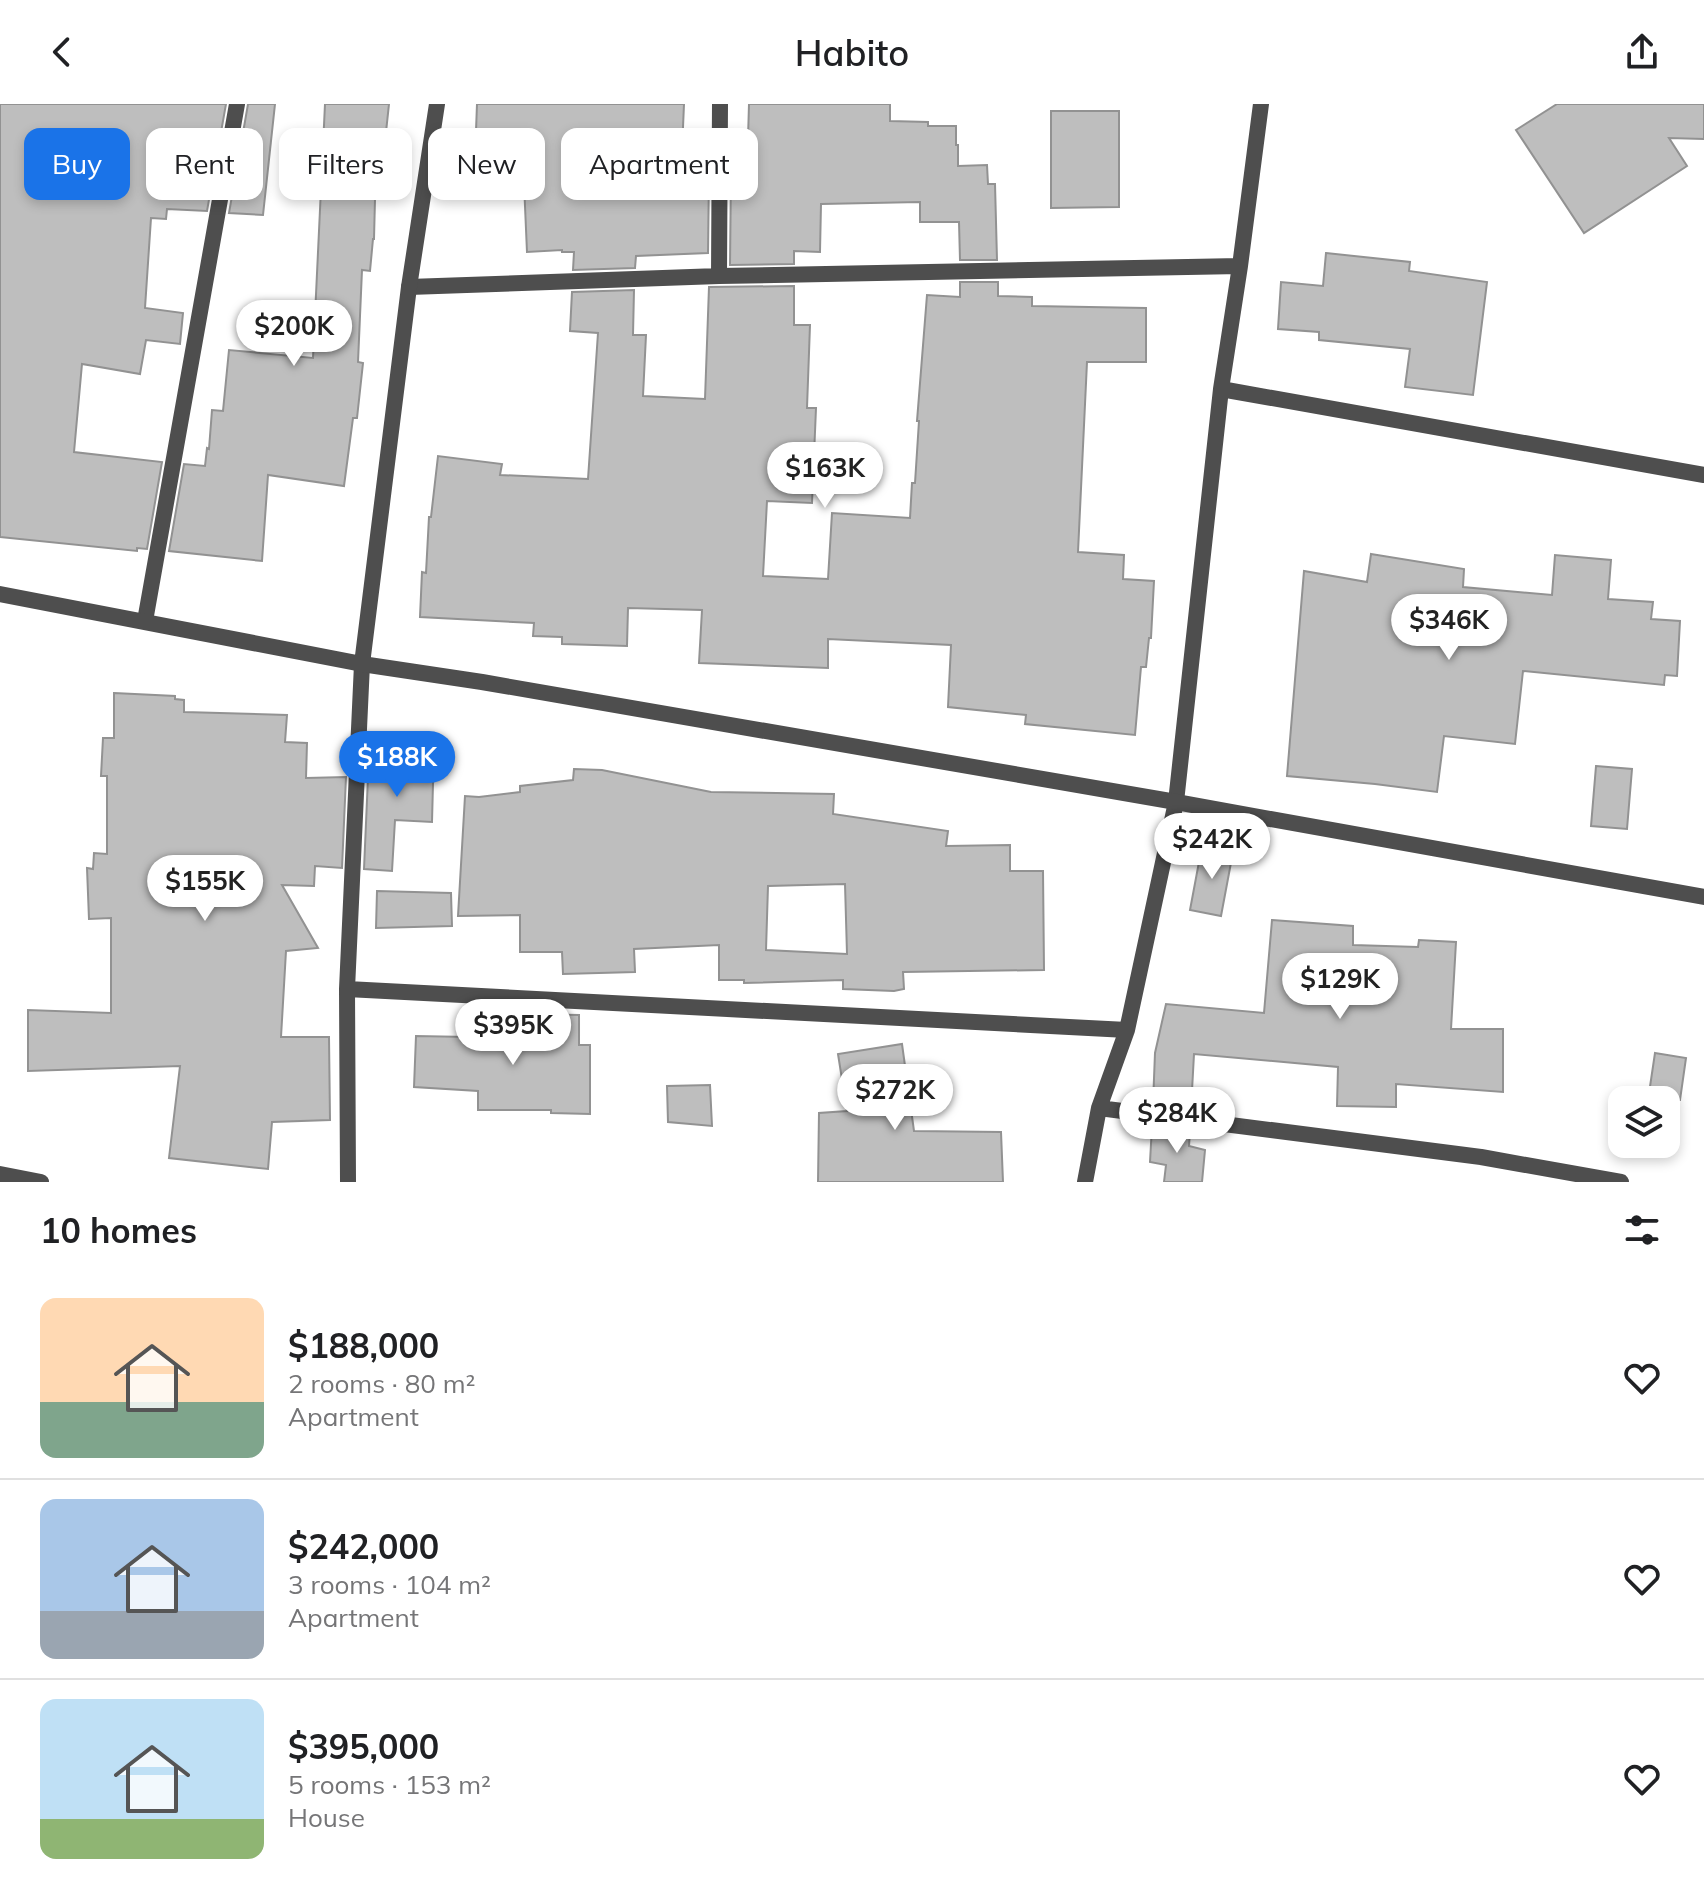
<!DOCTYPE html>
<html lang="en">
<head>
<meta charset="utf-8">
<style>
	body { margin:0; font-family:Mulish,sans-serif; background:#f6f6f6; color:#202124; height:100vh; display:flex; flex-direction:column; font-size:30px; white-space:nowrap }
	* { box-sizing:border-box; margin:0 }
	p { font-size:26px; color:#757577 }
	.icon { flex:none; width:44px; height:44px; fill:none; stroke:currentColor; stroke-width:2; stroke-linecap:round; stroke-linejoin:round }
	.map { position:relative; height:1078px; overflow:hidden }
	.drawer { display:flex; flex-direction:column; background:#fff; flex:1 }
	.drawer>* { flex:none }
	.top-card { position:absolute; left:24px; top:24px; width:800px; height:72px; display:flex; gap:16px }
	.fabs { position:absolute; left:1608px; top:982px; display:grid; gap:16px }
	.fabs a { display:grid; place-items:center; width:72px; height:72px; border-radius:16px; background:#fff; box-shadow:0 4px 12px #0003; font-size:40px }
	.price { position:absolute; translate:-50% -68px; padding:0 18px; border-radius:28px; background:#fff; color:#222; font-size:26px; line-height:52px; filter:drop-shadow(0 2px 4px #0008) }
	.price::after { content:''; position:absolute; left:50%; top:48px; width:24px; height:18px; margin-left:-12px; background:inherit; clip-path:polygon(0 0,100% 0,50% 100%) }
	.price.active { background:#1a73e8; color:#fff }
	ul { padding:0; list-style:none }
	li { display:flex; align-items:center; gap:24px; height:200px; padding:0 40px }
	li+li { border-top:2px solid #e0e0e0 }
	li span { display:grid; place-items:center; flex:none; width:224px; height:160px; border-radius:16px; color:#555 }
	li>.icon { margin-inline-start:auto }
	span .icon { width:96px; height:96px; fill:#fffc; stroke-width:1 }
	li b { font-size:34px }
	h2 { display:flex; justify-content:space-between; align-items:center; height:96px; padding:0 40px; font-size:34px }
	.tag { padding:0 28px; border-radius:16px; background:#fff; box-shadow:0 4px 12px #0003; font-size:28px; line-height:72px }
	.tag.active { background:#1a73e8; color:#fff }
	header { display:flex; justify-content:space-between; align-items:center; height:104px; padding:0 40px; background:#fff; font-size:36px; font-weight:600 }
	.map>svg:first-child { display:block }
	.building { fill:#bebebe; stroke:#929292; stroke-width:2; fill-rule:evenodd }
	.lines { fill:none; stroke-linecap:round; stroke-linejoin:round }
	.minor { stroke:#4e4e4e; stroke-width:16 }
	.tertiary { stroke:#4e4e4e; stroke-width:16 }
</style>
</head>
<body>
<header><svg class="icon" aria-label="back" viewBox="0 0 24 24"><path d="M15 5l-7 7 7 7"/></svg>Habito<svg class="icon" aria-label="share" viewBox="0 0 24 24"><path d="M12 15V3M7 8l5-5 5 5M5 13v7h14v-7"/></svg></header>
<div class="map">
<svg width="1704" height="1078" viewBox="0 0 1704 1078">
	<rect width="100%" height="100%" fill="#fff"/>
	<path class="building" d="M0,0h226l-19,107 -40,-2 -1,10 -15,-1 -6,90 38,5 -3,31 -34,-4 -6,34 -58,-10 -8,88 88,10 -15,87 -10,-1v3l-137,-14z
		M248,0h27l-12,111 -34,-2z
		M325,0h64l-6,56 -7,-1 -2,80h-1l-3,32 -8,-1 -4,92 5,1 -6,55h-4l-9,68 -76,-11 -6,86 -93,-10 15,-87 21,2 2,-18 2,1 3,-39 11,1 6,-61 84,8z
		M477,0h207l-3,70 28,-1 -1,80 -72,3 -1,12 -62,2 1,-18h-12v-2l-35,2 -4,-92 -48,-2z
		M749,0h141v17l38,1v4h28v19h2v21l29,-1 1,19h7l2,76h-37l-1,-38h-39v-20l-99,2 -1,48 -26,-1v13l-64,1 1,-92h16z
		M1557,0h147v35l-35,-1 18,28 -103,67 -68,-103z
		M1051,7h68v96l-68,1z
		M1326,149l84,9 -1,9 78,11 -14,113 -68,-8 5,-38 -91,-9v-8l-41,-3 3,-47 42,4z
		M960,178h38v14l34,1v9l114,2v54h-59l-9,190 46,3 -1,24 31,2 -3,57h-2l-3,29h-5l-6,68 -110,-11 1,-9 -78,-8 3,-62 -123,-6v29l-129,-5 3,-53 -74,-2 -1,38 -65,-2v-7l-29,-1 1,-13 -114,-6 2,-45 4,1 3,-56h2l7,-61 64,8 -2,11 88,4 10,-146 -28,-2 2,-39 62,-2 -1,45h13l-3,61 62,3 4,-112 85,-1v39h16l-3,83h9l-4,95 -45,-2 -4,75 65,3 4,-66 78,5 2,-35h3l4,-62h-2l10,-126 33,2z
		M1371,450l93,15 -1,18 89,8 3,-40 56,5 -3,39 45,3 -2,17 29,2 -3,55 -12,-1 -1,10 -141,-14 -8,73 -71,-8 -7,56 -62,-8 -88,-8 17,-205 63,11z
		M114,589l61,3v3l9,1v12l103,3 -2,27 22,1 -1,35 40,-1 -4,91 -27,-2 -1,20 -32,-1 36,63 -32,3 -5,86h48l1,83 -58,2 -4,47 -99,-11 11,-92 -152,5v-61l83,3v-95l-22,1 -2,-51 6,1 1,-16 13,1v-78h-6l2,-38h11z
		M384,639l50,2 -2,77 -37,-2 -3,51 -28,-2 4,-92 10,-1z
		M1596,662l36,3 -5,60 -36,-3z
		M574,665l28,1 109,22 123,2 -1,20 115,17 -2,15 64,-1v26h33l1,99 -141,2 1,17 -10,2 -51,-2v-9l-99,3v-3h-25v-35l-85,4 1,23 -72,2 -1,-22h-42v-37l-62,1 7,-120 14,1 41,-5v-6l53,-6zM845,780l2,70 -81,-4 2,-64z
		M1202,742l31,6 -12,64 -31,-6z
		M377,787l74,2 1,33 -76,2z
		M1272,816l81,6v19l65,2 1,-7 37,2 -5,87h52v63l-107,-8v23l-59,-1 1,-39 -144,-13 -3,55 -38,-5 2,-51 11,-49 98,9z
		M523,910l56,1v30h11v69l-39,-1v-3h-73v-19l-64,-4 2,-51 107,2z
		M902,940l12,87 87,1 2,50h-185l1,-69 28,-2 -9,-57z
		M1655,949l31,5 -6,42h-32z
		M710,981l2,41 -44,-4 -1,-36z
		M1152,1022l38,5 -1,15 16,4 -3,32h-38l2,-17 -16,-3z"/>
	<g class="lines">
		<path class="minor" d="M719,172l1,-172
			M409,183l310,-11 521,-10
			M1221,285l483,86
			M145,517l92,-517
			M347,885l780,41
			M1099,1004l382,49 140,25
			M0,1070l41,8
			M348,1078l-1,-193 15,-325
			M1085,1078l14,-74 28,-78 49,-228 45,-413 19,-123 21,-162"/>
		<path class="tertiary" d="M0,490l362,70 120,18 694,120 528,95
			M362,560l47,-377 28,-183"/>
	</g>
</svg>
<div class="fabs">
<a><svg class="icon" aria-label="layers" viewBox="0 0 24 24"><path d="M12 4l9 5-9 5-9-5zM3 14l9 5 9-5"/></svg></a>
</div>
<b class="price" style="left:294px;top:264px">$200K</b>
<b class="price" style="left:825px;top:406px">$163K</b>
<b class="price" style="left:1449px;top:558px">$346K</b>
<b class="price active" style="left:397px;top:695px">$188K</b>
<b class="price" style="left:1212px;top:777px">$242K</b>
<b class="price" style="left:205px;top:819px">$155K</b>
<b class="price" style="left:1340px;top:917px">$129K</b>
<b class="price" style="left:513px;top:963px">$395K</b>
<b class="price" style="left:895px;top:1028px">$272K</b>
<b class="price" style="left:1177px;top:1051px">$284K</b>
<div class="top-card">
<a class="tag active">Buy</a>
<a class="tag">Rent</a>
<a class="tag">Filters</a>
<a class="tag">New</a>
<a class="tag">Apartment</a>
</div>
</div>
<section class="drawer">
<h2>10 homes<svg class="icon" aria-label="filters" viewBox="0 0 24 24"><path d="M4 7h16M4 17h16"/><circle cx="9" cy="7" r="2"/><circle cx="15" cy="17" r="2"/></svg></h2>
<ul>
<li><span style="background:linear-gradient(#ffd9b3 65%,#7fa58c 0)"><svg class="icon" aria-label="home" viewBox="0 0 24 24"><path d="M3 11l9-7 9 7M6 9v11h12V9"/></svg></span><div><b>$188,000</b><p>2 rooms · 80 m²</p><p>Apartment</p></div><svg class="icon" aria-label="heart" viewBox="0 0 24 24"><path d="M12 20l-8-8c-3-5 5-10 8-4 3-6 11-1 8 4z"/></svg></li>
<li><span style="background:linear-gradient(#a9c7e8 70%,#9aa5b1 0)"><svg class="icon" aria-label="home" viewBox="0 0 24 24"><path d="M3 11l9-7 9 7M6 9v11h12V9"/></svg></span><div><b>$242,000</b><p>3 rooms · 104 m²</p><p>Apartment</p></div><svg class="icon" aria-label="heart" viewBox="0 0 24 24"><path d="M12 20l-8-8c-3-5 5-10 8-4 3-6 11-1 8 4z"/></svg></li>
<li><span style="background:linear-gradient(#bfe0f5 75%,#8fb573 0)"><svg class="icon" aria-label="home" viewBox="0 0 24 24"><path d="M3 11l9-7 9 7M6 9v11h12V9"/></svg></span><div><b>$395,000</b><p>5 rooms · 153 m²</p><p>House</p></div><svg class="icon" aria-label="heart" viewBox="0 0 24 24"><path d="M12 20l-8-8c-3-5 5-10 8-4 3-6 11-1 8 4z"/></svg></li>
</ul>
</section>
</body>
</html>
